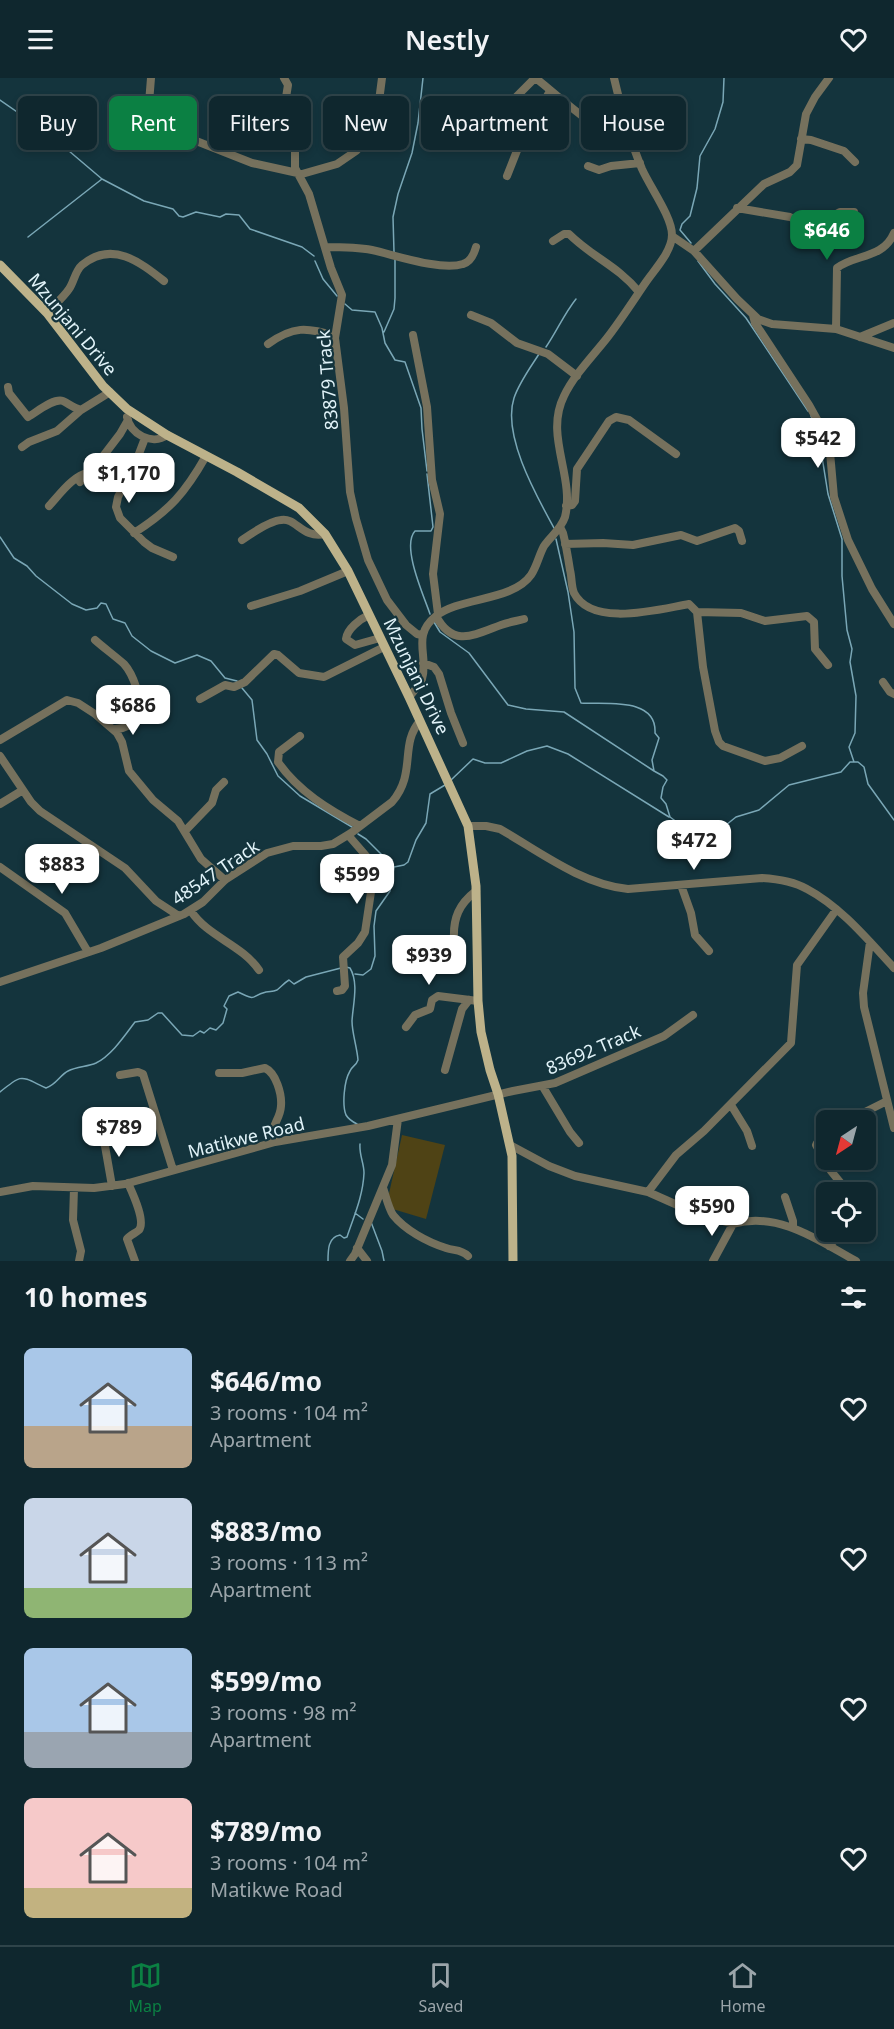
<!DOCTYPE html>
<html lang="en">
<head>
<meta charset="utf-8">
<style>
	body { margin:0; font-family:"Noto Sans",sans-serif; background:#1d333a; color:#f1f3f6; height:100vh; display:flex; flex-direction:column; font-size:22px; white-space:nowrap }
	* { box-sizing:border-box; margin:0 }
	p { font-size:20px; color:#9ba5aa }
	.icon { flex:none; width:33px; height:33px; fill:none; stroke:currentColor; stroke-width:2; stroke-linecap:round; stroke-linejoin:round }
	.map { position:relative; height:1183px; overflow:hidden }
	.side { display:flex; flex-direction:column; background:#0f272e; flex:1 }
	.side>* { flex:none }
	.hud { position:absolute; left:18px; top:18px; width:858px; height:54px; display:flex; gap:12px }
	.needle { width:39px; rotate:216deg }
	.controls { position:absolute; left:816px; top:1032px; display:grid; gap:12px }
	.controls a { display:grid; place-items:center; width:60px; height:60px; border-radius:9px; background:#0f272e; box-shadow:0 3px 9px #0003,0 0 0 2px #2f444a; font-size:30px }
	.price { position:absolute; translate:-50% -51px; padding:0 14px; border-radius:12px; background:#fff; color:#222; font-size:20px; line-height:39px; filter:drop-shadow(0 2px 3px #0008) }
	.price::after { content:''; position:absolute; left:50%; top:36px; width:18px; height:14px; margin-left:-9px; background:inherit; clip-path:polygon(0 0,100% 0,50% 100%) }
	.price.selected { background:#0b8043; color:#fff }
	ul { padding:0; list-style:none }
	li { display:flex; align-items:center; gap:18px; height:150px; padding:0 24px }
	li span { display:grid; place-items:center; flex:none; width:168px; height:120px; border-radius:9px; color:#555 }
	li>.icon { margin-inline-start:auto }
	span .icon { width:72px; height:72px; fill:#fffc; stroke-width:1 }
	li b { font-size:26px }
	h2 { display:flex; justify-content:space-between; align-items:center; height:72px; padding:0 24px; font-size:26px }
	.tag { padding:0 21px; border-radius:9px; background:#0f272e; box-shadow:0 3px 9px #0003,0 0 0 2px #2f444a; font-size:21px; line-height:54px }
	.tag.selected { background:#0b8043; color:#fff }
	header { display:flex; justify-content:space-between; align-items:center; height:78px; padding:0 24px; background:#0f272e; font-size:27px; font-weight:600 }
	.tab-bar { display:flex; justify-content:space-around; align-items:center; height:84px; border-top:2px solid #2f444a; background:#0f272e; font-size:16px; color:#9ba5aa }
	.tab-bar a { display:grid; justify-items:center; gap:3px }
	.tab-bar .selected { color:#0b8043 }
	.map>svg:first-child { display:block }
	.park { fill:#4f4315 }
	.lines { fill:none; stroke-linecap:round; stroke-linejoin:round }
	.stream { stroke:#7aa7b6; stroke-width:1.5 }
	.minor { stroke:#76715d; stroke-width:8 }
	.major { stroke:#bdb28a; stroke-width:9 }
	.labels { text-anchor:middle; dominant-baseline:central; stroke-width:4.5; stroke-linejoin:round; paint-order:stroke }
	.street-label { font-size:18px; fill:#e1f3f9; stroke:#14343d }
</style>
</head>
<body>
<header><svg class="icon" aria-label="menu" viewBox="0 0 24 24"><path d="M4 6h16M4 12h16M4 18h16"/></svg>Nestly<svg class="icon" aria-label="heart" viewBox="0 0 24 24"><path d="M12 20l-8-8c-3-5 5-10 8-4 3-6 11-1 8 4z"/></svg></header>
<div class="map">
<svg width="894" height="1183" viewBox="0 0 894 1183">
	<rect width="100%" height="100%" fill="#14343d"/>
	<path class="park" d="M402,1057l43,10 -19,74 -40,-12z"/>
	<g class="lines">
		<path class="stream" d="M0,22l49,34 53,45 42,22 29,8 6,7 4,1 13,-5 24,5 6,-3 13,1 11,14 52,18 12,9
			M28,159l74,-58
			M691,165l-11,-13 2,-6 8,-8 7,-28 3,-32 15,-27 8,-27 1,-24
			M394,174l-1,-35 5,-23 14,-41 6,-30 5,-45
			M315,183l8,18 14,17
			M698,183l17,23 31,34 62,93
			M345,226l7,6 23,2 7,16 3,15 10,17 10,2 16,46 1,21 5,42
			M384,254l10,-23 1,-11v-38
			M546,269c11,-16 18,-33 30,-48
			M539,276c-9,14 -20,29 -25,44 -12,37 22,97 40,130
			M811,338l7,16 10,62 14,45v37l5,54 5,19 -2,13 6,34 -1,37 -6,14 5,15
			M427,396l6,53 -2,4h-16c-14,15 9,65 15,83
			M0,459l14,21 13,8 9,10 36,28 14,6 11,-2 4,-5 5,1 7,15 12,4 7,13 19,15 24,12 22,-8 14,6 14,17 12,3
			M556,461l12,53 6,40 1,56 6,15c23,2 76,-7 74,30l4,5 -7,22 2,11 9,5 4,4 -4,7 -2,11 5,6 4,13 23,17 13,-2 20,-7 10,-8 23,-7 30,-25 52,-13 9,-10h8l6,5 4,17 26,36
			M434,544l6,10 29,21 39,52 18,4 38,3 90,59
			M242,610l10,12 5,40 10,14 11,22 22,20 52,31
			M451,702l22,-21 12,4h16l26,-12 20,-5 21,8 101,63
			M358,756l8,5 28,28
			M346,889l4,1c9,15 3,36 2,53 0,12 5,26 6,39 -2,6 -6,6 -8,11 -6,10 -8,34 -4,44 3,5 7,7 11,9
			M355,896l8,1 8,-6 4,-13 -1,-30 2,-15 14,-20 4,-24 10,-2 4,-3 8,-22 10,-17 4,-29 15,-9
			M0,1014c23,-19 20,-16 46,-4 10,-3 14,-13 22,-17 9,-5 19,-4 28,-8 16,-8 29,-28 39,-41l13,-2 10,-7h4l20,22 11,1 7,-5 4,2 6,-5 6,2 7,-7 4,-14 -3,-3 5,-10 9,-4c21,10 11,4 28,0 5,-1 6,0 11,-2 4,-3 7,-7 12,-10l5,4 12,-7 35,-9
			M355,1135l8,6
			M371,1144l11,29 2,10
			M328,1183c0,-11 0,-24 12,-26l4,3 3,-1c7,-21 16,-41 17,-64 0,-10 -5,-18 -4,-29"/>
		<path class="minor" d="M151,0l-2,25 2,10 13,12 17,10 71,28 50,11 35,-10 19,-13 8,-9 12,-18 6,-46
			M284,0l4,7 -4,25 11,24v34l14,26 22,74 11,27 -7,43 9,70 6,84 6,27 12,41 19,40 19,25 11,9 5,1
			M509,30l8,-12 16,-16h5c20,16 72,63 96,66
			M801,61l10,1 33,11 11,11
			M588,88l11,4 12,-4 29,-3
			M507,98l13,-33 30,-52
			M737,130l53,9 15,7 12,1 23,-13h14
			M672,158l22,15 43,48 21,20 14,5 64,5 58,19
			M553,163l11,-7h5c23,23 49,32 70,58
			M325,169c16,0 32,0 47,3 23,5 68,21 91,14 8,-2 11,-10 13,-17
			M694,173l70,-67 26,-12 7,-7 9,-51 9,-17 14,-19
			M47,235c7,-8 16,-15 22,-24 5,-7 6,-18 13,-24 30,-25 58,-3 82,16
			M471,237l20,8 26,20 31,11 29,22
			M753,237l2,8 54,82 20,36 5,56 14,43 24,49 22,35
			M836,251l1,-61c18,-14 46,-9 57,-35
			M413,257l14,72 5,73 8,34 -7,60 5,40
			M860,259l34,-14
			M268,266c25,-18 39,-17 67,-8
			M8,309l1,6 19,24c9,-5 25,-19 35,-16 6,3 11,7 18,9
			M127,339c3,17 25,29 40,18
			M145,360l-8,21 -19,38 -2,10 4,11 24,24 8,6 21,9
			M22,369l7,-5 28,-11 24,-21 29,-18
			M80,404l11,-10
			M49,428c12,-13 24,-31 42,-34l29,-38 8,-14
			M566,428l6,-1 3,-4 2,-32 32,-48 7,-4 13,3 47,34
			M560,449l3,6c3,12 5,24 7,37 2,7 1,16 4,23 18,35 85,16 115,11l8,8 6,55 12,64 4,11 4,4 42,15 15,-3 22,-12
			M134,455c36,-23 51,-40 72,-77
			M242,462c10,-7 28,-19 39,-20 15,-3 21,19 44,14
			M565,466l38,-1 30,2 48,-10 16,6 38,-13 4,3 3,10
			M251,528l49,-15 48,-20
			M697,534l44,1 24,8 42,-5 7,6 1,27 13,16
			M369,537c-9,4 -22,14 -23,24l9,6 25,-7
			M436,538c17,32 38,19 65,9 8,-3 16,-4 23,-6
			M95,562c9,8 20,16 29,24 10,11 17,35 17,49 -7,10 -16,17 -28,16
			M423,585l11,4 5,7 12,39 12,30
			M883,604l7,10 4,2
			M409,619c4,-5 10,-11 13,-18 7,-24 -11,-43 14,-63 24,-19 77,-15 95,-41 6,-9 8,-20 13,-29 7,-10 17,-17 21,-29 10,-41 -21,-81 -1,-121 10,-21 28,-39 43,-58 14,-18 26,-37 39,-56 9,-13 26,-31 26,-47 0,-18 -22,-48 -30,-66 -12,-29 -21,-61 -28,-91
			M200,621l25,-14 9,2 11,-5 29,-28 4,1 21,18 25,4 60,-30
			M300,658l-21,16 -1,10c20,29 51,48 82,64
			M0,662l67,-40 11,3 17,11 22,19 5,9 7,29 24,29 25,21 23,38 24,21
			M0,678l31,46 9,9 85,57 31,33 23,15
			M0,726l23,-14
			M468,748h18l14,3c40,23 81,55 128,60l134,-11c16,1 31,3 45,11 34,18 61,51 87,79
			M185,753l27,-28 4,-13 8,-8
			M0,789l65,46 23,39
			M681,807l10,28 4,22 14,16
			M191,833c17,26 50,33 68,59
			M454,861c-1,-21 5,-35 22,-48
			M870,864l-7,51 1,14 30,121
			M0,904l101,-34 83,-34 19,-12 22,-22 42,-27 26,-7h28l12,-2 18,-11 41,-31c25,-29 7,-57 28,-81
			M337,913l5,-1 3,-4 -2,-29 15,-14 7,-11 6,-40 -3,-34 -20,-23
			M406,949l9,-12 15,-6 2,-9 6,-4 40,5
			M445,992l17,-61 7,-9
			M219,995h23l23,-5c11,5 17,26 16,38 -1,16 -12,18 -6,36
			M120,997l18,-3 5,2 30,96
			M543,1009l27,45 9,11
			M731,1027l16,26 5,15
			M109,1042l-8,2 -5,6 9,18 7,40
			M849,1042l38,-19
			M826,1059l-9,6 -1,2 15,26 17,21
			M510,1067l39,21 26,10 73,16 45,20 40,12
			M128,1105c4,9 18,38 11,47 -3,3 -9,5 -12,9l8,22
			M74,1110l-1,32 8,31 -2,10
			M383,1110c3,8 5,19 10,27 12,15 34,27 53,33 8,3 15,1 22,8
			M0,1114l33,-6 61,2 31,-4 150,-42 93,-16 145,-35 42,-8 109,-47 29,-21
			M648,1114l28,-37 28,-24 87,-88 6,-78 39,-55
			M785,1119l8,24v6
			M829,1168l13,-14
			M357,1170l10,13
			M350,1183l5,-7 37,-89 6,-46
			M713,1183l20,-37c45,-13 85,16 123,37"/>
		<path class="major" d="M0,187l47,48 56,73 24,23 40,26 70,37 62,36 26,26 23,37 61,126 59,129 8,60 2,115 3,31 9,38 8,24 14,62 1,105"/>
	</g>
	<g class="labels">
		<g class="street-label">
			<text transform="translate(73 246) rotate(50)">Mzunjani Drive</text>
			<text transform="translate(327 302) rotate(-95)">83879 Track</text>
			<text transform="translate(417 598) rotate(64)">Mzunjani Drive</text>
			<text transform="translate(215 794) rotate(-34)">48547 Track</text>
			<text transform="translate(593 971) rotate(-23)">83692 Track</text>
			<text transform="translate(246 1059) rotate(-14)">Matikwe Road</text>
		</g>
	</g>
</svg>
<div class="controls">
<a><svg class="needle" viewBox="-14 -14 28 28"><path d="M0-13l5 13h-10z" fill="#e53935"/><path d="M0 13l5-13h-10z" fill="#9ba5aa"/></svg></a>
<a><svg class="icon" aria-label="locate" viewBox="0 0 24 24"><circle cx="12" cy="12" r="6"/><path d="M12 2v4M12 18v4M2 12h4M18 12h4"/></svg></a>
</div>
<b class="price selected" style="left:827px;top:183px">$646</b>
<b class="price" style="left:818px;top:391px">$542</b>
<b class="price" style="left:129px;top:426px">$1,170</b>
<b class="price" style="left:133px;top:658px">$686</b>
<b class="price" style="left:694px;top:793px">$472</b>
<b class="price" style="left:62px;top:817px">$883</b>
<b class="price" style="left:357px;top:827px">$599</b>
<b class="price" style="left:429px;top:908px">$939</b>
<b class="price" style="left:119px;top:1080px">$789</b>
<b class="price" style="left:712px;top:1159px">$590</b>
<div class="hud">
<a class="tag">Buy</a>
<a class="tag selected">Rent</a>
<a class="tag">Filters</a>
<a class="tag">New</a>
<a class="tag">Apartment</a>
<a class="tag">House</a>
</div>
</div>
<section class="side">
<h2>10 homes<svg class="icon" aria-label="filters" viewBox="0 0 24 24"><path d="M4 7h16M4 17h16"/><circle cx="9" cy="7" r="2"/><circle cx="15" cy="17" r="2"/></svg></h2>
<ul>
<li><span style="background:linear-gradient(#a9c7e8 65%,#b9a48a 0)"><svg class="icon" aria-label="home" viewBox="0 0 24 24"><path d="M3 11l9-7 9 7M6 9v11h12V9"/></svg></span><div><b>$646/mo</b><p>3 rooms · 104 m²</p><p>Apartment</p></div><svg class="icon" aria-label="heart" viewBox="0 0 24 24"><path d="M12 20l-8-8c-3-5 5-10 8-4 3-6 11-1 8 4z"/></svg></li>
<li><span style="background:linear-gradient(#c9d6e8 75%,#8fb573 0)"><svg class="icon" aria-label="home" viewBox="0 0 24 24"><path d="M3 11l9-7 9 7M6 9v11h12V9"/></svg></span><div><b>$883/mo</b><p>3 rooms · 113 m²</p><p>Apartment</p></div><svg class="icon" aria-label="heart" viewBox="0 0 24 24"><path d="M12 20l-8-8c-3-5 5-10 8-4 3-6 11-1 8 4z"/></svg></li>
<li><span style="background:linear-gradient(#a9c7e8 70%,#9aa5b1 0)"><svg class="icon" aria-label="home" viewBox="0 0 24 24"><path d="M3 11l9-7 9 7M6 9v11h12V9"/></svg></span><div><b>$599/mo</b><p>3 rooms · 98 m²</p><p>Apartment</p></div><svg class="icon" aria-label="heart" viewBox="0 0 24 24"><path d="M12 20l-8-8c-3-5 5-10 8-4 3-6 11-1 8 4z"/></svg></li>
<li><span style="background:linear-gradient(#f6c9c9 75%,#c2b280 0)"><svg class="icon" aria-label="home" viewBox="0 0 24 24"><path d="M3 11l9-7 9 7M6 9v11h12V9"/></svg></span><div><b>$789/mo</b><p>3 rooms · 104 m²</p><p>Matikwe Road</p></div><svg class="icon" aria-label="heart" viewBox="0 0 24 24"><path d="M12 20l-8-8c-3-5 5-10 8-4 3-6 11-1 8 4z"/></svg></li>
</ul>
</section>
<nav class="tab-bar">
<a class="selected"><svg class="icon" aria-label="map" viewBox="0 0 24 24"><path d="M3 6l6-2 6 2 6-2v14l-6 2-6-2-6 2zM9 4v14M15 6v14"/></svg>Map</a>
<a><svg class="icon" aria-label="saved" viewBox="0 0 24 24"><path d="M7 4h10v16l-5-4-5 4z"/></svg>Saved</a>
<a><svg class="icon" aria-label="home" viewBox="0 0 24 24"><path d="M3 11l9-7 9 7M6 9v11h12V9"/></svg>Home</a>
</nav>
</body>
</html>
